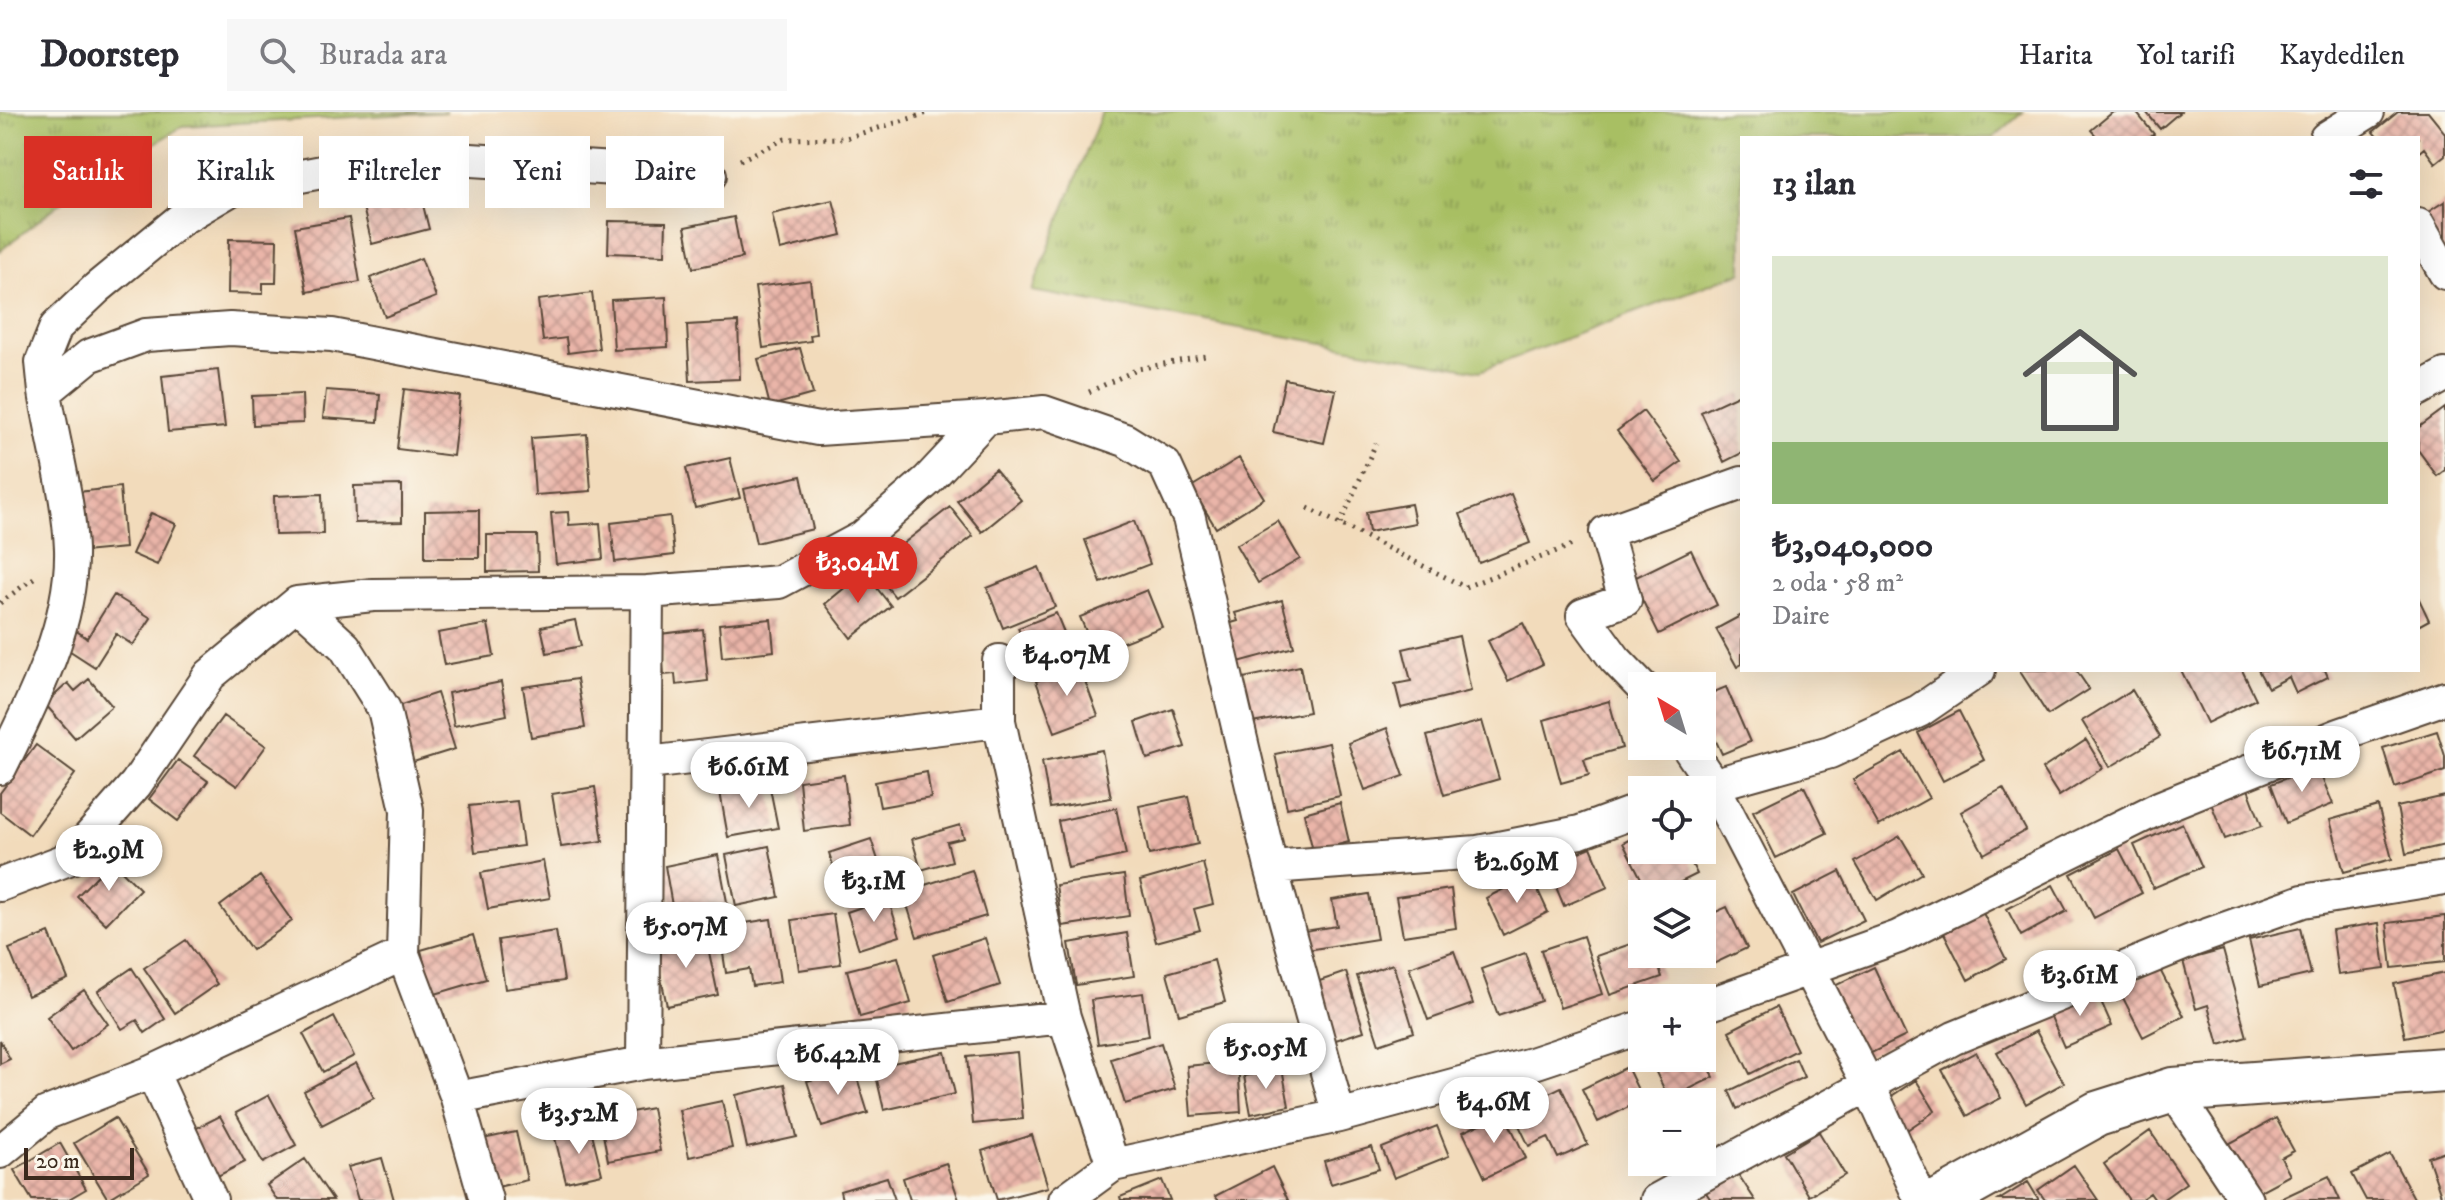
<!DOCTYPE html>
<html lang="tr">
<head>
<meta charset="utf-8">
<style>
	body { margin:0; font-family:"IM FELL DW Pica",serif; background:#f7f7f7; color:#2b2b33; height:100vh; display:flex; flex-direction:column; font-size:30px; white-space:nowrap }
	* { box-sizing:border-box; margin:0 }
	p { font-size:26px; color:#7c7c81 }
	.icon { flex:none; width:44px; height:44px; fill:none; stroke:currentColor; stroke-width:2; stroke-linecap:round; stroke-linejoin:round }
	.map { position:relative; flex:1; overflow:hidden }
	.panel { position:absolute; left:1740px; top:24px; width:680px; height:536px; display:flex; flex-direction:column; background:#fff; border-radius:0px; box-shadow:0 8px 32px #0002 }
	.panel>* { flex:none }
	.banner { position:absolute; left:24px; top:24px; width:760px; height:72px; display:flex; gap:16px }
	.needle { width:52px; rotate:322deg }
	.fabs { position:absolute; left:1628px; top:560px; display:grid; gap:16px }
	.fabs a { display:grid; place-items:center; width:88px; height:88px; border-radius:0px; background:#fff; box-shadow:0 8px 32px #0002; font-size:40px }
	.scale { position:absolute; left:24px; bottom:20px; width:110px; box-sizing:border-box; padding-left:8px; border:4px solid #3b2a1e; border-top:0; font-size:22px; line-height:28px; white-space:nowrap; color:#3b2a1e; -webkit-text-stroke:6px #fbf7ec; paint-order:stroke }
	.price { position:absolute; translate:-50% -68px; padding:0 18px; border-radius:28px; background:#fff; color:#222; font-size:26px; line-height:52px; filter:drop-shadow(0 2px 4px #0008) }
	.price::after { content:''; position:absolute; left:50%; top:48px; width:24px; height:18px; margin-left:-12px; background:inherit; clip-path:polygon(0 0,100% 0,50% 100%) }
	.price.selected { background:#d93025; color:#fff }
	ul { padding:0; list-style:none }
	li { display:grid; align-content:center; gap:16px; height:424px; padding:0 32px }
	li span { display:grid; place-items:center; height:248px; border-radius:0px; color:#555 }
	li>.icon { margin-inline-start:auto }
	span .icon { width:144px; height:144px; fill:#fffc; stroke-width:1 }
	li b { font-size:34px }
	h2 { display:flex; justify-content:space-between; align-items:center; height:96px; padding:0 32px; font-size:34px }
	.pill { padding:0 28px; border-radius:0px; background:#fff; box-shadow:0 8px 32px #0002; font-size:28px; line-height:72px }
	.pill.selected { background:#d93025; color:#fff }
	header { display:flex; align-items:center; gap:48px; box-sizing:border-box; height:112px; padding:0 40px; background:#fff; border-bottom:2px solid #e1e1e2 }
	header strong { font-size:38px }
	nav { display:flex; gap:44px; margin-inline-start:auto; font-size:28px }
	.search { width:560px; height:72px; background:#f7f7f7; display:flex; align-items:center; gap:20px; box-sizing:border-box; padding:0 28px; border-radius:0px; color:#7c7c81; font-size:30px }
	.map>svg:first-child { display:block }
	.grass { fill:url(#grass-tufts); stroke:#727441; stroke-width:2 }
	.building { fill:url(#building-cross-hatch) }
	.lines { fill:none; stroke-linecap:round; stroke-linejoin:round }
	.street-casing { stroke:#564536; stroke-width:36 }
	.secondary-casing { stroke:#564536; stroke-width:48 }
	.path { stroke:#564536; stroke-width:5; stroke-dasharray:2 6; stroke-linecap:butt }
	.street { stroke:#fff; stroke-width:32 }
	.secondary { stroke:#fff; stroke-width:44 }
</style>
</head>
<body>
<header>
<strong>Doorstep</strong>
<div class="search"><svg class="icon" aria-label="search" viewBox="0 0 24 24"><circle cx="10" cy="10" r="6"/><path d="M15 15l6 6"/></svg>Burada ara</div>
<nav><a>Harita</a><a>Yol tarifi</a><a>Kaydedilen</a></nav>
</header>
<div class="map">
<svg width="2445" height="1088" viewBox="0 0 2445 1088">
	<defs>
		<pattern id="grass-tufts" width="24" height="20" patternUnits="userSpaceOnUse" patternTransform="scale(2)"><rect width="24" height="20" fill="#a8bf64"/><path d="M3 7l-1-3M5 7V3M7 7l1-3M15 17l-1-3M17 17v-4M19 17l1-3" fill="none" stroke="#8a9b52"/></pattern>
		<pattern id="building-cross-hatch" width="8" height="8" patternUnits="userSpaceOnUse" patternTransform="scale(2)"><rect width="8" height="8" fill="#eab5a9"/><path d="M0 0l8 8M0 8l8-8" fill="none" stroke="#bf9389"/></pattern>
	</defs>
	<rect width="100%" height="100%" fill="#fbf7ec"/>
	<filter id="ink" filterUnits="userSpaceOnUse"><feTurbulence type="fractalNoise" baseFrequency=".0125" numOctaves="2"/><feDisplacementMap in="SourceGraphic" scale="16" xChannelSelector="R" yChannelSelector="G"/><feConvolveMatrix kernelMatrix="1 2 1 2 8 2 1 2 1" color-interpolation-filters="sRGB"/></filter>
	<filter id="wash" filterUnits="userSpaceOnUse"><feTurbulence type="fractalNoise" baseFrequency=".006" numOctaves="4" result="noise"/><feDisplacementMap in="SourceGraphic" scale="32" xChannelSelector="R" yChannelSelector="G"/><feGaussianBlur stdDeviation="1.8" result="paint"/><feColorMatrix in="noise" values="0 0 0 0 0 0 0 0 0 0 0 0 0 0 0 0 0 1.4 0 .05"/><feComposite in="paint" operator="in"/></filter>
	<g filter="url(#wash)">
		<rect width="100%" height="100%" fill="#f2dbbb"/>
		<path class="grass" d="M0,0h447l-264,14 -115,71 -68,54z
			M1102,0h921l-30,26h-251v134l-262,99 -448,-80z"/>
		<g id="blocks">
			<path class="building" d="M2113,0h23l18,22 -5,4h-51l-7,-8z
				M2146,0h34l-20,17z
				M2398,0h30l17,21v22l-10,8 -11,-15 -6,5v-15h-40l-5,-6z
				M419,77l10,40 -57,15 -10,-41z
				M833,88l9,35 -62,15 -8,-36z
				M2445,89v51l-23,-36z
				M734,105l8,41 -49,10 -8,-41z
				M349,106l11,64 -53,10 -12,-65z
				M609,109l57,1 -1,33 -57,-2z
				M229,127l48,1 -1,43h-13v11l-35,-1z
				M421,146l15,39 -51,20 -15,-39z
				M810,168l6,54 -6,1 1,6 -48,7 -8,-61z
				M592,181l7,56 -31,4 -2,-15 -23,3 -5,-41z
				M666,185l2,50 -54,3 -3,-50z
				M738,210l2,57 -50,2 -3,-56z
				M800,236l13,46 -43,12 -12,-47z
				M218,258l7,57 -57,5 -6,-56z
				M1285,267l51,11 -12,53 -51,-11z
				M404,277l56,7 -7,60 -56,-7z
				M326,278l54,4 -2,28 -55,-4z
				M1742,281v60l-18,9 -23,-50z
				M302,282l1,29 -50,2 -1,-29z
				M2445,296v62l-8,6 -19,-26v-22z
				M1643,299l38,51 -26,19 -38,-50z
				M587,322l4,57 -56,4 -4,-57z
				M730,346l10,40 -45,10 -9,-40z
				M1239,346l25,40 -48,30 -25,-41z
				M995,357l26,31 -39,32 -25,-31z
				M801,364l12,53 -57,14 -12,-54z
				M402,373v37l-47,1 -1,-37z
				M120,375l5,61 -41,4 -5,-60z
				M322,382l1,40 -48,1 -1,-39z
				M1511,382l19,49 -51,20 -19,-49z
				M1411,392l4,19 -46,9 -3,-20z
				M950,395l23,29 -78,61 -23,-29z
				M479,398v48h-54v-47z
				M568,400l1,13 31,-2 3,36 -47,5 -5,-51z
				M151,401l25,11 -19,41 -25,-11z
				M670,404l4,39 -59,7 -4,-39z
				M1134,409l16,43 -49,19 -16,-43z
				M1278,409l22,38 -42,24 -22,-38z
				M487,423h50l1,36 -51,1z
				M1691,438l26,55 -58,29 -27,-55z
				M1039,455l16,40 -52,21 -16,-40z
				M864,460l27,34 -40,32 -26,-34z
				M1147,478l15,37 -67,26 -15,-36z
				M114,483l37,23 -18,27 -17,-11 -21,33 -34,-22 11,-17 15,10z
				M2418,485l11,23 -11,6z
				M1282,488l12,47 -63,17 -10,-38 17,-5 -3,-8z
				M1056,501l16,39 -39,15 -15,-39z
				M1742,503v49l-5,3 -21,-38z
				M771,507l3,32 -52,6 -3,-33z
				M575,508l6,26 -34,7 -6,-26z
				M1523,511l20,41 -35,17 -20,-40z
				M488,512l6,32 -50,9 -6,-32z
				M703,517l5,52 -32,4 -1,-11 -11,1 -4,-41z
				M1459,524l12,55 -70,17 -6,-24 16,-3 -8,-32z
				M1079,553l19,51 -43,16 -19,-51z
				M1300,554l9,46 -67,13 -8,-45z
				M2019,558h57l13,19 -41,26z
				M2181,558h61l14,29 -49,24z
				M2258,558h67l3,7 -32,16 -7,-16 -21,11z
				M89,567l23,27 -37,32 -30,-34 23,-21 7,8z
				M577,567l8,49 -54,9 -8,-50z
				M501,570l6,33 -53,11 -6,-33z
				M1726,575l24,55 -28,12 -6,-13 -14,5v-49z
				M2132,578l28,47 -50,30 -28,-46z
				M437,581l18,56 -48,15 -18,-55z
				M1609,589l13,47 -38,11 5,16 -28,8 -17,-63z
				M1173,597l12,38 -38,12 -11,-37z
				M1959,599l25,49 -41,21 -25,-48z
				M223,604l43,30 -29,40 -43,-30z
				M1482,609l17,58 -55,16 -17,-59z
				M1387,616l17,48 -39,14 -17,-47z
				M2437,619l8,25v15l-50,17 -12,-40z
				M2086,628l17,28 -44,28 -17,-27z
				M1329,631l11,53 -53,12 -12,-54z
				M36,633l39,29 -45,61 -30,-23v-19z
				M1102,638l9,48 -61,10 -8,-47z
				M1903,640l26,46 -50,28 -26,-46z
				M178,648l30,21 -30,40 -29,-22z
				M2317,654l16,38 -47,19 -15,-39z
				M927,660l4,26 -51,9 -5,-25z
				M844,663l6,50 -46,6 -5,-50z
				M769,671l9,45 -50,9 -8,-45z
				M1804,674l23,47 -51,25 -23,-47z
				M595,675l8,54 -42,6 -9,-53z
				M2003,676l23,42 -42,24 -23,-42z
				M2248,677l14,37 -37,13 -14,-36z
				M1188,684l10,48 -49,11 -10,-49z
				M2445,684v49l-39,9 -9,-47z
				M517,689l6,45 -48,6 -6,-46z
				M1340,691l9,39 -36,9 -9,-38z
				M2378,694l14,53 -48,13 -14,-52z
				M1116,696l10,47 -58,13 -10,-47z
				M2182,711l20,44 -49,21 -19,-43z
				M960,713l4,13 -17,4 5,19 -31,9 -9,-31z
				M1642,721v17h43l12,24 -40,20h-8l-26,-51z
				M1900,724l22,37 -45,27 -22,-38z
				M871,727l11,33 -42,14 -11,-33z
				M769,734l10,51 -43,9 -10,-51z
				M1591,735l17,40 -44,19 -17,-40z
				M2119,737l23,44 -48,25 -23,-44z
				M718,743l10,52 -54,10 -9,-51z
				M112,749l28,28 -34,35 -29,-28z
				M543,749l7,37 -62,11 -7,-36z
				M1203,751l10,41 -19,5 6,21 -44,12 -16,-61z
				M972,758l14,46 -69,21 -14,-45z
				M1840,759l24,49 -47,23 -24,-48z
				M1124,763l5,41 -67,10 -6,-41z
				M1531,763l17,37 -45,23 -17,-37z
				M260,764l32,45 -40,29 -32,-44z
				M2053,773l14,26 -46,25 -14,-27z
				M1451,777l5,39 -53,8 -7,-39z
				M1369,782l8,45 -70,11 -3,-19 33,-5 -5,-26z
				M888,786l12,38 -41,13 -12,-37z
				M1727,795l20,41 -38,18 -7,-15v-33z
				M1983,801l23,46 -38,21 -24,-47z
				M833,802l8,50 -42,6 -7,-50z
				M2445,804v46l-53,6 -5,-45z
				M771,807l9,63 -28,4 -3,-17 -23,4 -7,-46z
				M2379,811l6,46 -47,6 -6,-45z
				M2300,816l11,46 -51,12 -11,-46z
				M556,819l8,50 -59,8 -7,-49z
				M49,821l19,46 -40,17 -19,-47z
				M705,821l13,62 -51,11 -13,-61z
				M1127,821l7,43 -58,9 -7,-42z
				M473,823l13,44 -61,18 -9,-31 8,-3 -3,-13z
				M1583,824l19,58 -42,14 -19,-58z
				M985,826l15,47 -52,17 -15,-47z
				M186,828l31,44 -42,29 -31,-45z
				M1642,828v14h12l8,23 -52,18 -14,-39z
				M2223,838l24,87 -28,8 -11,-40 -12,4 -13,-48z
				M1454,839l19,53 -45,16 -19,-53z
				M1525,841l16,48 -43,15 -17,-47z
				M898,845l13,46 -51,14 -13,-47z
				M1214,848l11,42 -46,13 -12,-42z
				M1393,852l21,68 -35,12 -22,-68z
				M1874,855l32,69 -49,24 -33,-69z
				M132,856l33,51 -20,14 -8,-13 -15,9 -24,-38z
				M2159,856l25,48 -41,21 -25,-49z
				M1346,860l18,59 -41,13 -18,-58z
				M2445,861v56l-40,8 -11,-53z
				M84,878l24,34 -37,27 -24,-34z
				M2096,878l16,36 -48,21 -16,-37z
				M1143,881l6,43 -51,8 -7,-44z
				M1776,895l21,43 -47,24 -21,-43z
				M334,905l20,39 -31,16 -20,-38z
				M2036,919l28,52 -38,21 -29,-52z
				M0,928l10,19 -10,5z
				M1161,931l14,46 -50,15 -14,-45z
				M945,940l10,42 -71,16 -10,-43z
				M1017,940l6,67 -50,5 -6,-67z
				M1976,940l25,46 -34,18 -25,-46z
				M1702,941l12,24 -45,22 -19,-39 52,-2z
				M1796,947l8,18 -67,32 -8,-18z
				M1238,949l3,51 -50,4 -4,-50z
				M356,951l18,35 -52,27 -18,-34z
				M1627,955l16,33 -45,22 -16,-33z
				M854,956l14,45 -46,14 -15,-46z
				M1282,956l7,38 -38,8 -7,-38z
				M1916,968l19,31 -34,23 -20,-31z
				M785,972l12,53 -50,11 -11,-53z
				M1561,975l27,58 -30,13 -10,-21 -19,9 -17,-35z
				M269,983l27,50 -33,18 -27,-50z
				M722,989l10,47 -43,9 -10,-47z
				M652,996l8,43 -52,10 -8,-43z
				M1504,1001l22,45 -41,20 -22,-46z
				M220,1004l25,46 -37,19 -25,-46z
				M115,1006l34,56 -41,25 -34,-56z
				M2276,1006l18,33 -13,7 9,17 -41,22 -26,-50z
				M1437,1014l12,30 -55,22 -12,-30z
				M591,1017l11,45 -36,8 -11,-44z
				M2150,1019l36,52 -24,17h-7l-5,-7 -10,7h-11l-25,-36z
				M516,1020l11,48 -38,9 -11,-49z
				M1819,1020l26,43 -36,21 -25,-43z
				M1032,1023l16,52 -51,13 -15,-49z
				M60,1031l26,46 -19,11h-35l-18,-30z
				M1372,1035l7,22 -48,15 -7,-23z
				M2445,1039v46l-3,1 -14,-41z
				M2390,1042l25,46h-49l-14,-26z
				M382,1046l12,42h-36l-10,-33z
				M305,1047l28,41h-56l-10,-15z
				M946,1051l13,37h-49l-7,-22z
				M2074,1053l24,35h-53l-7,-10z
				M1272,1055l16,33h-70l-3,-4z
				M1734,1056l21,32h-44l-8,-12z
				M2329,1064l11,24h-62z
				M887,1065l8,23h-53l-2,-9z
				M1162,1068l8,20h-49l-1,-3z
				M2028,1070l11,18h-40z"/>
		</g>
	</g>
	<g filter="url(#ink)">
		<use href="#blocks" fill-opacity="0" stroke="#564536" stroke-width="2"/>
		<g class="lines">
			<defs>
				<path id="street" d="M2326,26l42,-26
					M2418,113l27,48
					M2418,278l27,-15
					M45,280l-3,-30 14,-35 41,-39 84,-69 51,-30 175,-33 303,19
					M297,491l48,44 39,62 23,101 -4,144 54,144 29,102
					M999,549v60l65,296 49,148
					M1642,575l-27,-28 -32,-44 42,-15 -19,-68 136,-49
					M1687,634l25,37 156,301 53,116
					M648,651l351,-42
					M0,656c32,-65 73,-144 71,-219 -2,-52 -18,-106 -26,-157l44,-36 57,-21 84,-6 102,6 486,94 168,-11
					M1694,678l136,-38 89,-41 60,-41
					M1271,755l207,-15 102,-20 62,-23
					M0,773l71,-27 65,-74 74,-109 87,-72 76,-8 274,-3 132,-10 84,-45 65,-57 58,-62 58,-6 81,28 40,25 24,53 82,349 68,249
					M1702,895l196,-70 263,-130 178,-72 106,-37
					M643,951l4,-471
					M152,960l59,128
					M2173,978l73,110
					M457,986l186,-35 421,-46
					M0,1040l47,-39 105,-41 251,-118
					M1065,1088l48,-35 226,-49 192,-52 111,-37
					M1657,1088l297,-162 239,-98 110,-39 142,-23"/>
				<path id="secondary" d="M1942,1088l155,-86 76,-24 272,-20"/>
			</defs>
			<use href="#street" class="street-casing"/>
			<use href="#secondary" class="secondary-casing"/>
			<path class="path" d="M740,48l45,-21 61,-1 85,-26
				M1089,280l49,-23 67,-13
				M1308,396l157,79 110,-43
				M1340,412l36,-81
				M0,491l35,-26"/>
			<use href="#street" class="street"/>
			<use href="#secondary" class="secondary"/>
		</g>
	</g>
</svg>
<div class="fabs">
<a><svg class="needle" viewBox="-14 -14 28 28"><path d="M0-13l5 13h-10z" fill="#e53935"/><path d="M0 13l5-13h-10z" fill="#7c7c81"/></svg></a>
<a><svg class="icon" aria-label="locate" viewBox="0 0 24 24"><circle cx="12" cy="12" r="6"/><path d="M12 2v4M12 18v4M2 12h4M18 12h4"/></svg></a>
<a><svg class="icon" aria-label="layers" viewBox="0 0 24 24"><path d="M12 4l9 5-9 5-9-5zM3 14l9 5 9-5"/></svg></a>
<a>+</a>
<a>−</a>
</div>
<div class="scale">20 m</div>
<b class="price selected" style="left:858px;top:493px">₺3.04M</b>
<b class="price" style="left:1067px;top:586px">₺4.07M</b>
<b class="price" style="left:2302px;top:682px">₺6.71M</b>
<b class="price" style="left:749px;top:698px">₺6.61M</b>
<b class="price" style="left:109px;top:781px">₺2.9M</b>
<b class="price" style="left:1517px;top:793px">₺2.69M</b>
<b class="price" style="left:874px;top:812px">₺3.1M</b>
<b class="price" style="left:686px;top:858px">₺5.07M</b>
<b class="price" style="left:2080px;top:906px">₺3.61M</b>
<b class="price" style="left:1266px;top:979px">₺5.05M</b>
<b class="price" style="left:838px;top:985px">₺6.42M</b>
<b class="price" style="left:1494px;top:1033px">₺4.6M</b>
<b class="price" style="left:579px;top:1044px">₺3.52M</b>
<div class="banner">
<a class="pill selected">Satılık</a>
<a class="pill">Kiralık</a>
<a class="pill">Filtreler</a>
<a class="pill">Yeni</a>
<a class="pill">Daire</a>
</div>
<section class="panel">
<h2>13 ilan<svg class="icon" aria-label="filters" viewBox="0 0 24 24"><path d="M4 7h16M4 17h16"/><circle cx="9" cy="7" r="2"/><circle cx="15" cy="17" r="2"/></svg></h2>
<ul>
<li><span style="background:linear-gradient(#dfe7d0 75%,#8fb573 0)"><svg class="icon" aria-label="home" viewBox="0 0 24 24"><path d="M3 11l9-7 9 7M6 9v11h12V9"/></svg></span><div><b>₺3,040,000</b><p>2 oda · 58 m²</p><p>Daire</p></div></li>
</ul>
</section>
</div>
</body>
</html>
